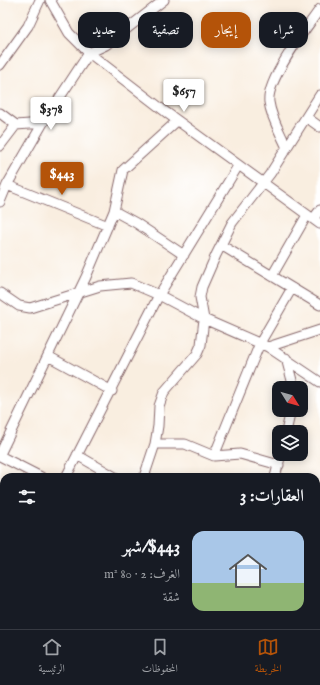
<!DOCTYPE html>
<html lang="ar">
<head>
<meta charset="utf-8">
<style>
	body { margin:0; font-family:"IM FELL English",Amiri,serif; background:#242831; color:#f1f3f6; direction:rtl; height:100vh; display:flex; flex-direction:column; font-size:15px; white-space:nowrap }
	* { box-sizing:border-box; margin:0 }
	p { font-size:13px; color:#9ea1a6 }
	.icon { flex:none; width:22px; height:22px; fill:none; stroke:currentColor; stroke-width:2; stroke-linecap:round; stroke-linejoin:round }
	.map { position:relative; flex:1; overflow:hidden; direction:ltr }
	.panel { position:absolute; left:0px; top:473px; width:320px; height:156px; display:flex; flex-direction:column; background:#171b24; border-radius:12px 12px 0 0; box-shadow:0 2px 10px #0003; direction:rtl }
	.panel>* { flex:none }
	.guide { position:absolute; left:12px; top:12px; width:296px; height:36px; direction:rtl; display:flex; gap:8px }
	.needle { width:26px; rotate:127deg }
	.buttons { position:absolute; left:272px; top:381px; display:grid; gap:8px }
	.buttons a { display:grid; place-items:center; width:36px; height:36px; border-radius:8px; background:#171b24; box-shadow:0 2px 10px #0003; font-size:20px }
	.price { position:absolute; translate:-50% -34px; padding:0 9px; border-radius:4px; background:#fff; color:#222; font-size:13px; line-height:26px; filter:drop-shadow(0 1px 2px #0008) }
	.price::after { content:''; position:absolute; left:50%; top:24px; width:12px; height:9px; margin-left:-6px; background:inherit; clip-path:polygon(0 0,100% 0,50% 100%) }
	.price.selected { background:#b45309; color:#fff }
	ul { padding:0; list-style:none }
	li { display:flex; align-items:center; gap:12px; height:100px; padding:0 16px }
	li+li { border-top:1px solid #363941 }
	li span { display:grid; place-items:center; flex:none; width:112px; height:80px; border-radius:12px; color:#555 }
	li>.icon { margin-inline-start:auto }
	span .icon { width:48px; height:48px; fill:#fffc; stroke-width:1 }
	li b { font-size:17px }
	h2 { display:flex; justify-content:space-between; align-items:center; height:48px; padding:0 16px; font-size:17px }
	.chip { padding:0 14px; border-radius:12px; background:#171b24; box-shadow:0 2px 10px #0003; font-size:14px; line-height:36px }
	.chip.selected { background:#b45309; color:#fff }
	.menu { display:flex; justify-content:space-around; align-items:center; height:56px; border-top:1px solid #363941; background:#171b24; font-size:11px; color:#9ea1a6 }
	.menu a { display:grid; justify-items:center; gap:2px }
	.menu .selected { color:#b45309 }
	.map>svg:first-child { display:block }
	.lines { fill:none; stroke-linecap:round; stroke-linejoin:round }
	.minor-casing { stroke:#87676a; stroke-width:11 }
	.minor { stroke:#fff; stroke-width:9 }
</style>
</head>
<body>
<div class="map">
<svg width="320" height="629" viewBox="0 0 320 629">
	<rect width="100%" height="100%" fill="#fff"/>
	<filter id="ink" filterUnits="userSpaceOnUse"><feTurbulence type="fractalNoise" baseFrequency=".025" numOctaves="2"/><feDisplacementMap in="SourceGraphic" scale="8" xChannelSelector="R" yChannelSelector="G"/><feConvolveMatrix kernelMatrix="1 2 1 2 8 2 1 2 1" color-interpolation-filters="sRGB"/></filter>
	<filter id="wash" filterUnits="userSpaceOnUse"><feTurbulence type="fractalNoise" baseFrequency=".012" numOctaves="4" result="noise"/><feDisplacementMap in="SourceGraphic" scale="16" xChannelSelector="R" yChannelSelector="G"/><feGaussianBlur stdDeviation="0.9" result="paint"/><feColorMatrix in="noise" values="0 0 0 0 0 0 0 0 0 0 0 0 0 0 0 0 0 1.4 0 .05"/><feComposite in="paint" operator="in"/></filter>
	<g filter="url(#wash)">
		<rect width="100%" height="100%" fill="#f9eee0"/>
	</g>
	<g filter="url(#ink)">
		<g class="lines">
			<defs>
				<path id="minor" d="M50,0l19,33 20,20 78,60 153,111
					M0,65l28,-39 12,-26
					M0,113l16,12 27,-2
					M306,117l14,10
					M0,146l16,-21
					M287,148c-6,-14 -16,-30 -18,-46 -3,-22 38,-75 51,-93
					M7,185l101,41
					M0,202l7,-17 36,-62 46,-70 17,-8 58,-45
					M114,211l22,12 48,32
					M313,219l7,-9
					M221,245l99,60
					M272,276l35,-61
					M0,293l19,13 11,2 70,-22 31,-3 28,12 45,24 64,28 52,35
					M268,347l52,-17
					M48,356l64,35
					M286,358l8,30
					M286,432l5,-22
					M155,444h30l29,12 26,-2 39,11
					M0,454l86,-177 28,-66 9,-41 54,-49
					M77,455l38,22
					M0,456l41,21
					M214,456l46,-113 32,-55
					M66,477l93,-182 79,-129
					M144,477l11,-33 3,-18 1,-20 5,-14 33,-38 4,-9 3,-26 -4,-22 2,-10 14,-32 16,-32 38,-49 50,-79
					M275,477l6,-23
					M316,531l4,1
					M0,606l4,-6
					M0,616l4,3
					M13,625l7,4
					M205,625l8,4
					M70,629l2,-4
					M112,629l2,-4
					M185,629l2,-4
					M260,629l2,-4"/>
			</defs>
			<use href="#minor" class="minor-casing"/>
			<use href="#minor" class="minor"/>
		</g>
	</g>
</svg>
<div class="buttons">
<a><svg class="needle" viewBox="-14 -14 28 28"><path d="M0-13l5 13h-10z" fill="#e53935"/><path d="M0 13l5-13h-10z" fill="#9ea1a6"/></svg></a>
<a><svg class="icon" aria-label="layers" viewBox="0 0 24 24"><path d="M12 4l9 5-9 5-9-5zM3 14l9 5 9-5"/></svg></a>
</div>
<b class="price" style="left:184px;top:113px">$657</b>
<b class="price" style="left:51px;top:131px">$378</b>
<b class="price selected" style="left:62px;top:196px">$443</b>
<div class="guide">
<a class="chip">شراء</a>
<a class="chip selected">إيجار</a>
<a class="chip">تصفية</a>
<a class="chip">جديد</a>
</div>
<section class="panel">
<h2>العقارات: 3<svg class="icon" aria-label="filters" viewBox="0 0 24 24"><path d="M4 7h16M4 17h16"/><circle cx="9" cy="7" r="2"/><circle cx="15" cy="17" r="2"/></svg></h2>
<ul>
<li><span style="background:linear-gradient(#a9c7e8 65%,#8fb573 0)"><svg class="icon" aria-label="home" viewBox="0 0 24 24"><path d="M3 11l9-7 9 7M6 9v11h12V9"/></svg></span><div><b>$443/شهر</b><p>الغرف: 2 · 80 m²</p><p>شقة</p></div></li>
</ul>
</section>
</div>
<nav class="menu">
<a class="selected"><svg class="icon" aria-label="map" viewBox="0 0 24 24"><path d="M3 6l6-2 6 2 6-2v14l-6 2-6-2-6 2zM9 4v14M15 6v14"/></svg>الخريطة</a>
<a><svg class="icon" aria-label="saved" viewBox="0 0 24 24"><path d="M7 4h10v16l-5-4-5 4z"/></svg>المحفوظات</a>
<a><svg class="icon" aria-label="home" viewBox="0 0 24 24"><path d="M3 11l9-7 9 7M6 9v11h12V9"/></svg>الرئيسية</a>
</nav>
</body>
</html>
